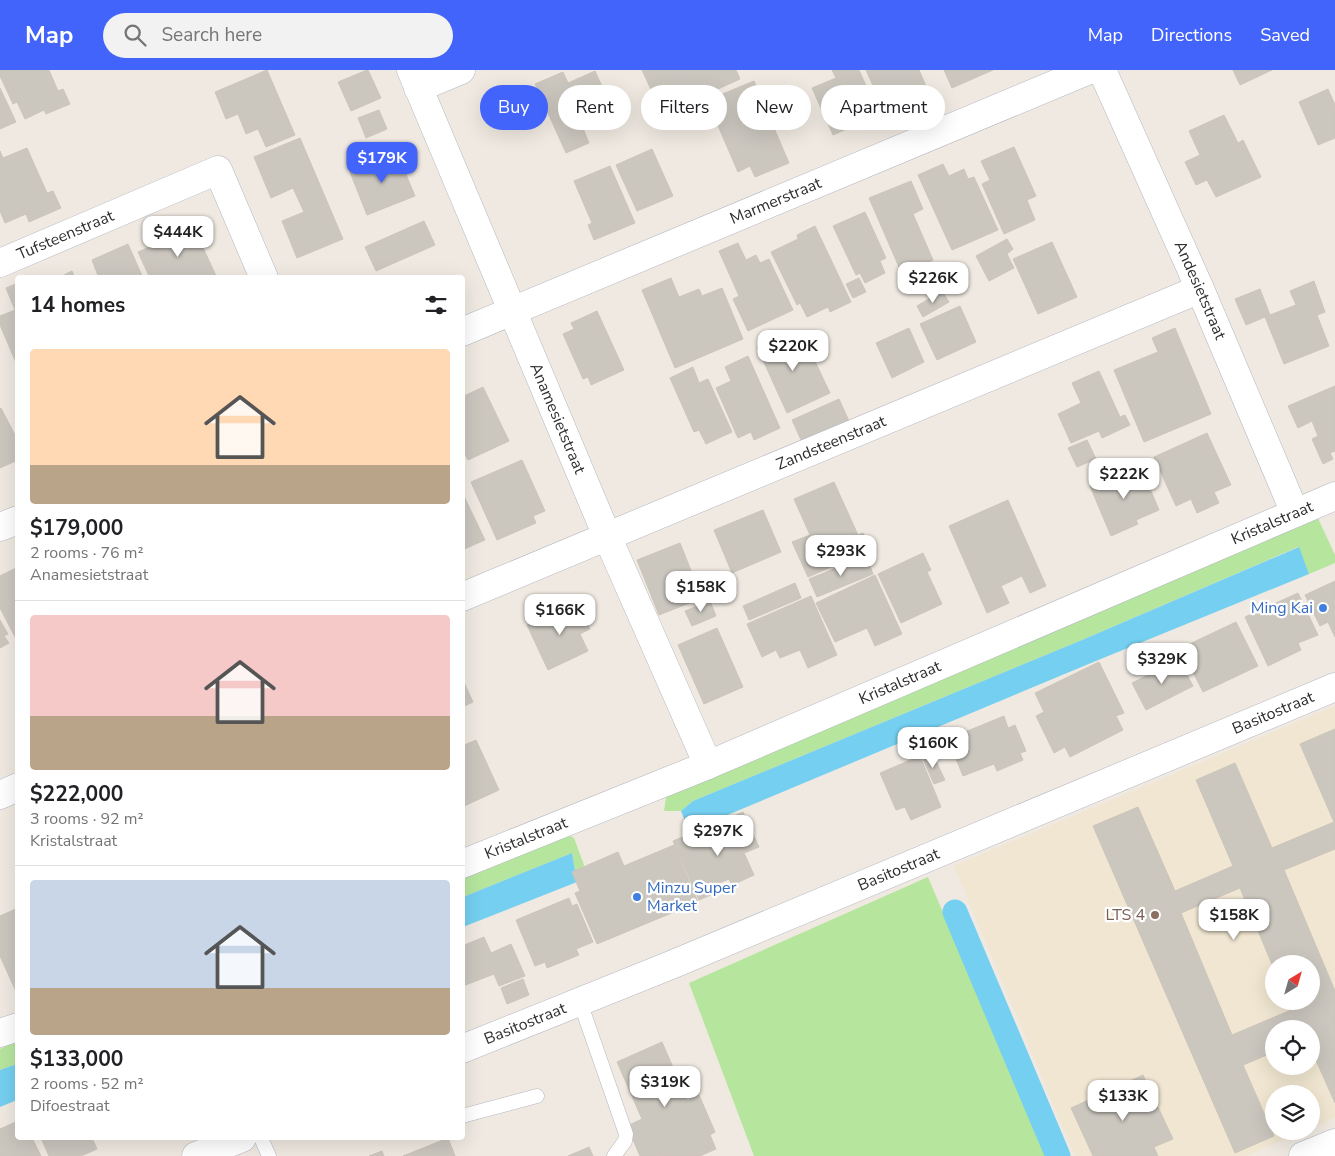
<!DOCTYPE html>
<html lang="en">
<head>
<meta charset="utf-8">
<style>
	body { margin:0; font-family:"Nunito Sans",sans-serif; background:#f2f2f2; color:#202124; height:100vh; display:flex; flex-direction:column; font-size:19px; white-space:nowrap }
	* { box-sizing:border-box; margin:0 }
	p { font-size:16px; color:#757577 }
	.icon { flex:none; width:28px; height:28px; fill:none; stroke:currentColor; stroke-width:2; stroke-linecap:round; stroke-linejoin:round }
	.map { position:relative; flex:1; overflow:hidden }
	.details { position:absolute; left:15px; top:205px; width:450px; height:865px; display:flex; flex-direction:column; background:#fff; border-radius:5px; box-shadow:0 5px 20px #0002 }
	.details>* { flex:none }
	.hud { position:absolute; left:480px; top:15px; width:475px; height:45px; display:flex; gap:10px }
	.needle { width:32px; rotate:37deg }
	.buttons { position:absolute; left:1265px; top:885px; display:grid; gap:10px }
	.buttons a { display:grid; place-items:center; width:55px; height:55px; border-radius:50%; background:#fff; box-shadow:0 5px 20px #0002; font-size:25px }
	.price { position:absolute; translate:-50% -42px; padding:0 11px; border-radius:10px; background:#fff; color:#222; font-size:16px; line-height:32px; filter:drop-shadow(0 1px 2px #0008) }
	.price::after { content:''; position:absolute; left:50%; top:30px; width:15px; height:11px; margin-left:-8px; background:inherit; clip-path:polygon(0 0,100% 0,50% 100%) }
	.price.on { background:#4264fb; color:#fff }
	ul { padding:0; list-style:none }
	li { display:grid; align-content:center; gap:10px; height:265px; padding:0 15px }
	li+li { border-top:1px solid #e0e0e0 }
	li span { display:grid; place-items:center; height:155px; border-radius:5px; color:#555 }
	li>.icon { margin-inline-start:auto }
	span .icon { width:90px; height:90px; fill:#fffc; stroke-width:1 }
	li b { font-size:21px }
	h2 { display:flex; justify-content:space-between; align-items:center; height:60px; padding:0 15px; font-size:21px }
	.chip { padding:0 18px; border-radius:22px; background:#fff; box-shadow:0 5px 20px #0002; font-size:18px; line-height:45px }
	.chip.on { background:#4264fb; color:#fff }
	header { display:flex; align-items:center; gap:30px; box-sizing:border-box; height:70px; padding:0 25px; background:#4264fb; color:#fff }
	header strong { font-size:24px }
	nav { display:flex; gap:28px; margin-inline-start:auto; font-size:18px }
	.search { width:350px; height:45px; background:#f2f2f2; display:flex; align-items:center; gap:12px; box-sizing:border-box; padding:0 18px; border-radius:28px; color:#757577; font-size:19px }
	.map>svg:first-child { display:block }
	.education { fill:#f0e6d1; fill-rule:evenodd }
	.green { fill:#b6e59e }
	.water { fill:#75cff0 }
	.lines { fill:none; stroke-linecap:round; stroke-linejoin:round }
	.canal { stroke:#75cff0; stroke-width:25 }
	.building { fill:#cbc7bf; stroke:#cbc5ba; fill-rule:evenodd }
	.lane-casing { stroke:#b4b7c1; stroke-width:15 }
	.street-casing { stroke:#b4b7c1; stroke-width:29 }
	.secondary-casing { stroke:#b4b7c1; stroke-width:29 }
	.lane { stroke:#fff; stroke-width:14 }
	.street { stroke:#fff; stroke-width:28 }
	.secondary { stroke:#fff; stroke-width:28 }
	.shop-dot { fill:#3f7fe0; stroke:#fff; stroke-width:2 }
	.education-dot { fill:#8d6e63; stroke:#fff; stroke-width:2 }
	.labels { text-anchor:middle; dominant-baseline:central; stroke-width:4.5; stroke-linejoin:round; paint-order:stroke }
	.street-label { font-size:16px; fill:#2e2e2e; stroke:#fff }
	.shop-label { font-size:16px; fill:#366cbe; stroke:#fff; text-anchor:end }
	.education-label { font-size:16px; fill:#785e54; stroke:#fff; text-anchor:end }
</style>
</head>
<body>
<header>
<strong>Map</strong>
<div class="search"><svg class="icon" aria-label="search" viewBox="0 0 24 24"><circle cx="10" cy="10" r="6"/><path d="M15 15l6 6"/></svg>Search here</div>
<nav><a>Map</a><a>Directions</a><a>Saved</a></nav>
</header>
<div class="map">
<svg width="1335" height="1086" viewBox="0 0 1335 1086">
	<rect width="100%" height="100%" fill="#efe9e1"/>
	<path class="education" d="M1335,636v412l-24,10v-34h-37v37h30l-58,25h-171l-121,-290zM1274,894h37v37h-37zM1274,959h37v37h-37z"/>
	<path class="green" d="M1317,446l18,39v8l-26,11 -11,-27 -216,93 -389,161 -12,10h-17l3,-20z
		M566,764l8,4 10,27 -7,17 -5,-29 -109,44v-21z
		M928,807l118,279h-292l-65,-173z
		M17,971v23l-17,6v-21z"/>
	<path class="water" d="M1299,477l10,27 -218,89 -402,168 -8,-20 12,-10 389,-161z
		M572,783l5,29 -114,45v-30z
		M17,994v36l-17,7v-37z"/>
	<g class="lines">
		<path class="canal" d="M955,842l103,244"/>
	</g>
	<path class="building" d="M0,0h49l9,21 5,-2 7,15 -24,10 -2,-4 -19,9 -8,-17 -4,2 -13,-28z
		M267,0l28,65 -29,12 -8,-18 -12,5 -8,-20 -12,5 -11,-27z
		M367,0h1l13,28 -30,13 -13,-29z
		M642,0h94l4,9 -55,25 -3,-7 -23,10z
		M832,0h27l20,45 -46,20 -21,-47 24,-10z
		M866,0h53l10,23 -44,19z
		M944,0h49l-41,18z
		M1233,0h39l-32,15z
		M595,1l19,42 -32,13 7,17 -23,10 -31,-69 28,-12 5,11z
		M754,11l35,82 -34,14 -5,-11 -12,6 -25,-58 6,-3 -6,-13z
		M0,18l16,34 -16,7z
		M1328,19l7,16v33l-17,7 -19,-43z
		M379,40l8,19 -21,9 -8,-20z
		M1224,45l14,28 5,-3 18,37 -45,20 -9,-17 -11,5 -11,-23 15,-7 -11,-24z
		M300,68l43,101 -46,19 -15,-37 22,-9 -11,-24 -22,10 -17,-41z
		M1014,77l22,49 -9,4 8,20 -31,14 -22,-50 8,-4 -9,-19z
		M27,78l20,45 6,-2 8,17 -32,14 -3,-8 -21,9 -5,-12v-60l3,7z
		M652,79l21,47 -36,15 -21,-46z
		M397,83l18,43 -48,19 -17,-43z
		M943,94l6,12 15,-7 4,10 6,-2 24,53 -46,20 -34,-75z
		M610,96l25,57 -41,17 -6,-15 4,-2 -18,-42z
		M911,111l12,28 -10,5 20,46 -31,14 -33,-76z
		M865,142l21,46 -6,3 5,12 -20,10 -5,-10 -4,2 -23,-49z
		M424,151l11,24 -59,26 -11,-24z
		M815,156l36,76 -21,10 -2,-5 -21,10 -7,-14 -3,2 -26,-53 27,-13 -1,-4z
		M194,158l23,50h-67l-12,-26z
		M1007,169l6,10 -6,5 7,14 -25,13 -13,-25z
		M1052,172l25,55 -39,17 -25,-55z
		M738,173l8,17 10,-5 4,8 9,-4 24,51 -45,21 -15,-32 6,-3 -20,-45z
		M128,174l15,34h-44l-7,-18z
		M72,201l3,7h-17z
		M671,208l8,19 20,-8 3,7 20,-8 21,51 -68,29 -33,-78z
		M859,208l7,14 -13,6 -7,-14z
		M1314,211l11,31 -8,3 12,31 -45,18 -19,-47 -19,8 -11,-26 25,-10 10,26 26,-10 -6,-14z
		M18,213v81l-1,1 -17,-40v-9l15,-6 -9,-22z
		M942,221l7,11 -26,15 -6,-11z
		M960,236l16,36 -39,18 -17,-36z
		M597,241l27,59 -33,15 -3,-8 -5,2 -20,-45 11,-5 -3,-6z
		M909,258l15,34 -32,16 -16,-35z
		M1175,258l36,86 -67,28 -30,-72 44,-18 -6,-14z
		M785,264l4,8 14,-6 27,57 -43,20 -30,-66z
		M748,286l32,72 -26,12 -3,-8 -13,6 -22,-50 15,-7 -6,-14z
		M693,297l6,16 9,-4 24,53 -26,12 -7,-14 -5,2 -24,-54z
		M1099,301l21,46 5,-2 5,10 -28,13 -3,-7 -28,12 -13,-29 23,-11 -9,-20z
		M1335,316v65l-5,2 3,6 -10,5 -11,-25 6,-3 -6,-15 -14,7 -10,-22z
		M483,317l26,54 -41,19 -6,-11v-52z
		M839,329l10,22 -47,21 -10,-22z
		M1,338l17,33v19l-18,8v-59z
		M1207,363l24,52 -17,7 5,11 -22,10 -6,-14 -15,7 -22,-49z
		M1087,370l9,19 -19,8 -9,-19z
		M522,390l23,51 -12,5 3,7 -39,17 -26,-58z
		M1140,395l19,45 -23,10 2,4 -27,12 -21,-50z
		M834,412l24,53 5,-2 7,17 -62,27 -16,-35 18,-7 -16,-36z
		M462,422l23,48 -23,10z
		M1008,430l38,86 -16,7 -8,-17 -21,10 8,17 -22,10 -38,-87z
		M763,440l18,42 -49,21 -18,-43z
		M680,473l22,55 -43,17 -22,-55z
		M923,483l8,17 -4,2 15,32 -41,19 -23,-49z
		M866,486l7,18 -56,23 -8,-18z
		M18,497v69l-3,1 -15,-29v-32z
		M875,505l27,59 -27,12 -8,-18 -32,14 -19,-39z
		M1335,511v56l-7,-15 -8,4 -15,-31z
		M795,513l6,15 -52,22 -6,-14z
		M1298,523l20,42 -20,8 3,7 -33,16 -23,-49z
		M811,526l26,59 -29,13 -8,-18 -20,8 -4,-8 -14,7 -15,-33z
		M710,531l6,15 -24,10 -7,-15z
		M576,532l14,27 -10,5 8,17 -40,19 -21,-45z
		M0,550l8,14 -4,2 5,7 -9,5z
		M1236,552l22,44 -55,26 -22,-44z
		M717,558l26,59 -39,17 -26,-59z
		M1179,590l14,26 -47,24 -14,-27z
		M1099,592l25,51 -8,3 7,14 -53,27 -5,-10 -11,6 -18,-37 8,-4 -9,-19z
		M462,608l11,24 -11,5z
		M1004,646l4,12 7,-3 11,26 -6,2 3,7 -26,11 -3,-7 -31,12 -15,-37z
		M1335,659v120l-51,21 51,121v112l-24,-54v-20h-37v23l-31,13 31,71 -39,17 -142,-327 45,-19 37,84 58,-25 -37,-86 39,-17 37,85 62,-26 -34,-78zM1240,818l34,81v-5h37v37h-24l4,9 -59,25 -51,-122z
		M476,670l23,50 -37,17v-61z
		M932,683l13,27 -11,4 -12,-27z
		M920,686l21,51 -30,13 -6,-13 -9,3 -16,-37z
		M743,742l16,35 -15,6 10,22 -22,10 -3,-6 -10,4 3,7 -23,10 -26,-59 19,-8 4,9 35,-15 -4,-8z
		M674,775l24,57 -101,42 -22,-51 5,-2 -8,-19 46,-20 6,14z
		M569,828l3,8 5,-2 16,38 -17,7 3,6 -32,13 -2,-6 -10,4 -19,-46z
		M18,838v88l-18,-40v-40z
		M484,867l7,16 20,-9 14,32 -26,10 -5,-12 -31,12 -1,-40z
		M523,909l6,16 -22,9 -6,-16z
		M662,972l25,58 12,-5 16,37 -5,3 6,14 -16,7h-39v-1l-3,1h-18l-13,-30 15,-7 -25,-57z
		M1143,1005l30,64 -19,8 4,9h-65l-22,-48z
		M18,1051v17h14l9,18h-41v-27z
		M41,1068h51l5,11 -16,7h-32z
		M448,1068l7,18h-52z
		M589,1077l4,9h-25z
		M382,1081l2,5h-15z"/>
	<g class="lines">
		<defs>
			<path id="lane" d="M580,932l46,132 -1,7 -11,15
				M462,1046l75,-20
				M261,1068l8,18"/>
			<g id="street">
				<path id="s1" d="M411,0l196,466 101,229"/>
				<path id="s2" d="M1102,0l98,219 95,224"/>
				<path d="M418,18l43,-18"/>
				<path id="s3" d="M0,193l218,-93 46,108"/>
				<path id="s4" d="M462,262l627,-262"/>
				<path d="M0,457l18,-7"/>
				<path id="s5" d="M462,527l738,-308"/>
				<path d="M0,725l18,-8"/>
				<path d="M1303,1086l32,-13"/>
			</g>
			<g id="secondary">
				<path id="s6" d="M462,794l246,-99 627,-269"/>
				<path d="M0,963l18,-6"/>
				<path id="s7" d="M462,979l209,-84 664,-278"/>
				<path d="M196,1086l46,-18"/>
			</g>
		</defs>
		<use href="#lane" class="lane-casing"/>
		<use href="#street" class="street-casing"/>
		<use href="#secondary" class="secondary-casing"/>
		<use href="#lane" class="lane"/>
		<use href="#street" class="street"/>
		<use href="#secondary" class="secondary"/>
	</g>
	<g class="shop-dot">
		<circle cx="1323" cy="538" r="5"/>
		<circle cx="637" cy="827" r="5"/>
	</g>
	<circle class="education-dot" cx="1155" cy="845" r="5"/>
	<g class="labels">
		<g class="street-label">
			<text stroke="none"><textPath href="#s4" startOffset="340">Marmerstraat</textPath></text>
			<text stroke="none"><textPath href="#s3" startOffset="71">Tufsteenstraat</textPath></text>
			<text stroke="none"><textPath href="#s2" startOffset="241">Andesietstraat</textPath></text>
			<text stroke="none"><textPath href="#s1" startOffset="378">Anamesietstraat</textPath></text>
			<text stroke="none"><textPath href="#s5" startOffset="400">Zandsteenstraat</textPath></text>
			<text stroke="none"><textPath href="#s6" startOffset="879">Kristalstraat</textPath></text>
			<text stroke="none"><textPath href="#s6" startOffset="474">Kristalstraat</textPath></text>
			<text stroke="none"><textPath href="#s7" startOffset="878">Basitostraat</textPath></text>
			<text stroke="none"><textPath href="#s6" startOffset="69">Kristalstraat</textPath></text>
			<text stroke="none"><textPath href="#s7" startOffset="472">Basitostraat</textPath></text>
			<text stroke="none"><textPath href="#s7" startOffset="68">Basitostraat</textPath></text>
		</g>
		<g class="shop-label">
			<text x="1313" y="538">Ming Kai</text>
			<text x="647" y="818" text-anchor="start">Minzu Super<tspan x="647" dy="18">Market</tspan></text>
		</g>
		<g class="education-label">
			<text x="1145" y="845">LTS 4</text>
		</g>
	</g>
</svg>
<div class="buttons">
<a><svg class="needle" viewBox="-14 -14 28 28"><path d="M0-13l5 13h-10z" fill="#e53935"/><path d="M0 13l5-13h-10z" fill="#757577"/></svg></a>
<a><svg class="icon" aria-label="locate" viewBox="0 0 24 24"><circle cx="12" cy="12" r="6"/><path d="M12 2v4M12 18v4M2 12h4M18 12h4"/></svg></a>
<a><svg class="icon" aria-label="layers" viewBox="0 0 24 24"><path d="M12 4l9 5-9 5-9-5zM3 14l9 5 9-5"/></svg></a>
</div>
<b class="price on" style="left:382px;top:114px">$179K</b>
<b class="price" style="left:178px;top:188px">$444K</b>
<b class="price" style="left:933px;top:234px">$226K</b>
<b class="price" style="left:793px;top:302px">$220K</b>
<b class="price" style="left:1124px;top:430px">$222K</b>
<b class="price" style="left:841px;top:507px">$293K</b>
<b class="price" style="left:701px;top:543px">$158K</b>
<b class="price" style="left:560px;top:566px">$166K</b>
<b class="price" style="left:1162px;top:615px">$329K</b>
<b class="price" style="left:933px;top:699px">$160K</b>
<b class="price" style="left:718px;top:787px">$297K</b>
<b class="price" style="left:1234px;top:871px">$158K</b>
<b class="price" style="left:665px;top:1038px">$319K</b>
<b class="price" style="left:1123px;top:1052px">$133K</b>
<div class="hud">
<a class="chip on">Buy</a>
<a class="chip">Rent</a>
<a class="chip">Filters</a>
<a class="chip">New</a>
<a class="chip">Apartment</a>
</div>
<section class="details">
<h2>14 homes<svg class="icon" aria-label="filters" viewBox="0 0 24 24"><path d="M4 7h16M4 17h16"/><circle cx="9" cy="7" r="2"/><circle cx="15" cy="17" r="2"/></svg></h2>
<ul>
<li><span style="background:linear-gradient(#ffd9b3 75%,#b9a48a 0)"><svg class="icon" aria-label="home" viewBox="0 0 24 24"><path d="M3 11l9-7 9 7M6 9v11h12V9"/></svg></span><div><b>$179,000</b><p>2 rooms · 76 m²</p><p>Anamesietstraat</p></div></li>
<li><span style="background:linear-gradient(#f6c9c9 65%,#b9a48a 0)"><svg class="icon" aria-label="home" viewBox="0 0 24 24"><path d="M3 11l9-7 9 7M6 9v11h12V9"/></svg></span><div><b>$222,000</b><p>3 rooms · 92 m²</p><p>Kristalstraat</p></div></li>
<li><span style="background:linear-gradient(#c9d6e8 70%,#b9a48a 0)"><svg class="icon" aria-label="home" viewBox="0 0 24 24"><path d="M3 11l9-7 9 7M6 9v11h12V9"/></svg></span><div><b>$133,000</b><p>2 rooms · 52 m²</p><p>Difoestraat</p></div></li>
</ul>
</section>
</div>
</body>
</html>
